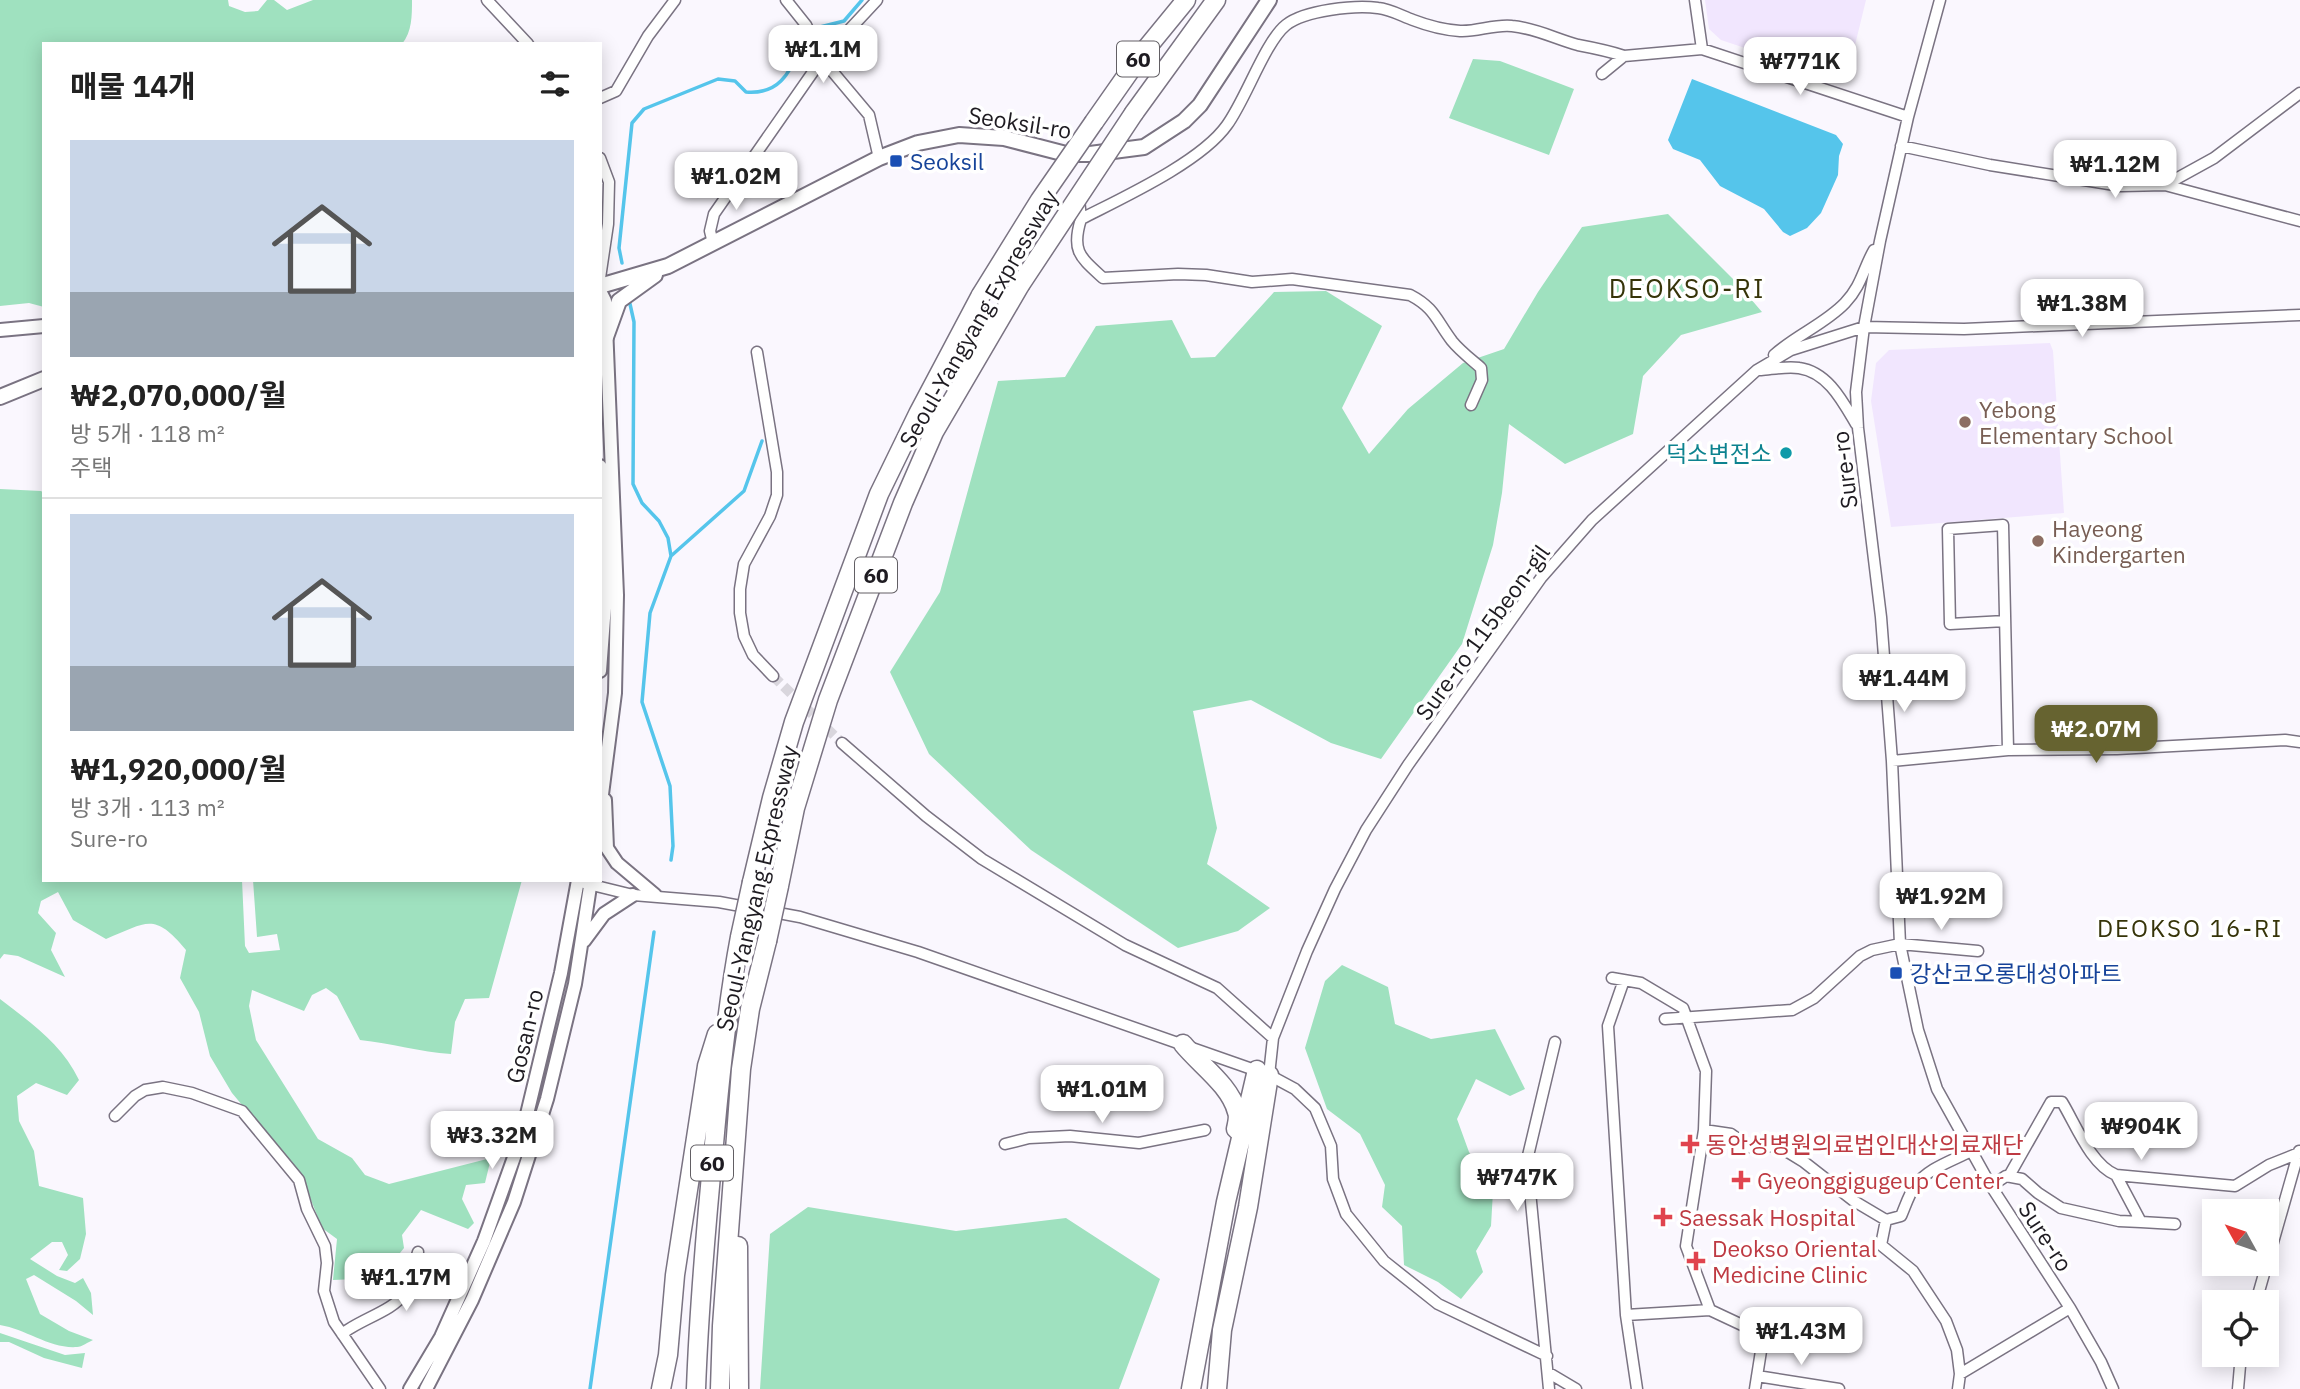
<!DOCTYPE html>
<html lang="ko">
<head>
<meta charset="utf-8">
<style>
	body { margin:0; font-family:"IBM Plex Sans","Noto Sans KR",sans-serif; background:#f6f6f6; color:#222; height:100vh; display:flex; flex-direction:column; font-size:26px; white-space:nowrap }
	* { box-sizing:border-box; margin:0 }
	p { font-size:23px; color:#767676 }
	.icon { flex:none; width:38px; height:38px; fill:none; stroke:currentColor; stroke-width:2; stroke-linecap:round; stroke-linejoin:round }
	.map { position:relative; flex:1; overflow:hidden }
	.sheet { position:absolute; left:42px; top:42px; width:560px; height:840px; display:flex; flex-direction:column; background:#fff; border-radius:0px; box-shadow:0 4px 18px #0003 }
	.sheet>* { flex:none }
	.needle { width:46px; rotate:310deg }
	.fabs { position:absolute; left:2202px; top:1199px; display:grid; gap:14px }
	.fabs a { display:grid; place-items:center; width:77px; height:77px; border-radius:0px; background:#fff; box-shadow:0 4px 18px #0003; font-size:35px }
	.price { position:absolute; translate:-50% -60px; padding:0 16px; border-radius:14px; background:#fff; color:#222; font-size:23px; line-height:46px; filter:drop-shadow(0 2px 4px #0008) }
	.price::after { content:''; position:absolute; left:50%; top:42px; width:21px; height:16px; margin-left:-10px; background:inherit; clip-path:polygon(0 0,100% 0,50% 100%) }
	.price.on { background:#666330; color:#fff }
	ul { padding:0; list-style:none }
	li { display:grid; align-content:center; gap:14px; height:371px; padding:0 28px }
	li+li { border-top:2px solid #e0e0e0 }
	li span { display:grid; place-items:center; height:217px; border-radius:0px; color:#555 }
	li>.icon { margin-inline-start:auto }
	span .icon { width:126px; height:126px; fill:#fffc; stroke-width:1 }
	li b { font-size:30px }
	h2 { display:flex; justify-content:space-between; align-items:center; height:84px; padding:0 28px; font-size:30px }
	.map>svg:first-child { display:block }
	.built { fill:#f1e6fe }
	.green { fill:#9fe1bf }
	.water { fill:#55c5eb }
	.lines { fill:none; stroke-linecap:round; stroke-linejoin:round }
	.stream { stroke:#55c5eb; stroke-width:3.5 }
	.minor-tunnel { stroke:#d9d6dd; stroke-width:10; stroke-dasharray:10 5; stroke-linecap:butt }
	.minor-casing { stroke:#7a7382; stroke-width:13 }
	.tertiary-casing { stroke:#7a7382; stroke-width:16 }
	.secondary-casing { stroke:#7a7382; stroke-width:18 }
	.motorway-casing { stroke:#7a7382; stroke-width:21 }
	.minor { stroke:#fff; stroke-width:10 }
	.tertiary { stroke:#fff; stroke-width:12 }
	.secondary { stroke:#fff; stroke-width:14 }
	.motorway { stroke:#fff; stroke-width:18 }
	.motorway-bridge-casing { stroke:#7a7382; stroke-width:21; stroke-linecap:butt }
	.motorway-bridge { stroke:#fff; stroke-width:18 }
	.transit-dot { fill:#1a4fb4; stroke:#fff; stroke-width:2.5 }
	.education-dot { fill:#8d6e63; stroke:#fff; stroke-width:2.5 }
	.culture-dot { fill:#0f9aa8; stroke:#fff; stroke-width:2.5 }
	.health-dot { fill:#e0444e; stroke:#fff; stroke-width:2.5 }
	.labels { text-anchor:middle; dominant-baseline:central; stroke-width:7; stroke-linejoin:round; paint-order:stroke }
	.shield { fill:#fff; stroke:#625f64; stroke-width:2 }
	.shield-label { font-size:21px; font-weight:bold; fill:#1e1b21 }
	.street-label { font-size:23px; fill:#1e1b21; stroke:#fff }
	.transit-label { font-size:23px; fill:#164399; stroke:#fff; text-anchor:start }
	.education-label { font-size:23px; fill:#785e54; stroke:#fff; text-anchor:start }
	.culture-label { font-size:23px; fill:#0d838f; stroke:#fff; text-anchor:end }
	.health-label { font-size:23px; fill:#be3a42; stroke:#fff; text-anchor:start }
	.neighbourhood-label { font-size:24px; letter-spacing:2px; fill:#363409; stroke:#fff }
	.quarter-label { font-size:26px; letter-spacing:2px; fill:#363409; stroke:#fff }
</style>
</head>
<body>
<div class="map">
<svg width="2300" height="1389" viewBox="0 0 2300 1389">
	<rect width="100%" height="100%" fill="#faf7fe"/>
	<path class="built" d="M1705,0h161l-20,82 -125,-42 -12,-11z
		M2050,343l3,8 11,162 -173,14 -20,-126 5,-38 13,-13z"/>
	<path class="green" d="M0,0h228l1,6 16,6 13,-1 9,-11h7l13,10 26,-10h99c0,16 0,32 -10,44h-358v263l-15,-4 -29,3z
		M1473,59l27,2 74,28 -25,66 -100,-37z
		M1668,214l70,70 24,28 -81,23 -38,41 -10,58 -68,30 -56,-40 -7,69 -9,52 -31,99 -81,115 -50,-16 -80,-43 -58,11 24,117 -10,36 63,44 -32,23 -60,17 -147,-98 -102,-96 -39,-82 50,-80 58,-211 67,-4 31,-51 76,-6 19,38 24,-1 59,-65 52,-1 56,35 -40,82 27,46 39,-45 55,-46 41,-14 34,-57 44,-65z
		M0,489l41,2 3,2v387h198l3,66 4,7 31,-3 -3,-16 -20,3 -4,-57h269l-33,118 -24,1 -10,23 -4,32c-31,-2 -60,-11 -91,-14l-23,-44 -11,-8 -14,7 -8,16 -52,-21 -3,16 7,34 62,99 34,19 13,17 24,9 102,-26 -6,25 -19,2 -4,14 12,24 -6,6 -47,-19 -19,25 2,13 -24,30 -47,2 4,-41 -15,-11 -20,-51 -70,-84 -22,-37 -11,-44 -19,-34 6,-28c-32,-38 -38,-28 -80,-11l-33,-19 -15,-28 -17,9 -3,12 18,20 -5,17 14,27 -47,-21 -14,-2 -4,5z
		M1342,965l46,22 7,37 36,15 64,-10 30,60 -15,7 -34,-17 -19,40 12,33 24,39 -2,35 -15,25 7,21 -22,27 -23,-17 -34,-17 -2,-39 -20,-19 3,-22 -25,-51 -33,-25 -22,-61 20,-67z
		M0,999c31,24 62,45 79,81l-12,15 -31,-12 -19,13 2,25 15,30 5,35 44,12 3,36 -6,25 -13,12 -8,-1 9,-15 -6,-13h-10l-22,17 27,17 18,7 8,-5 8,15 2,22 -17,-14 -42,-26 -8,4 14,35 29,17 24,9c-5,2 -11,7 -16,7 -27,2 -51,-18 -77,-22z
		M808,1207l148,24 110,-13 94,61 -41,110h-359l10,-155z
		M0,1333l65,22 20,-2 -3,15 -38,-10 -35,-16h-9z"/>
	<path class="water" d="M1692,79l144,56 7,9 -4,12 -1,19 -17,38 -14,15 -17,8 -7,-4 -19,-23 -44,-23 -20,-26 -27,-11 -5,-9z"/>
	<g class="lines">
		<path class="stream" d="M812,29l32,-8 18,-21
			M622,263l-3,-15 13,-125 12,-14 74,-30 17,2 11,11c39,3 45,-26 59,-55
			M630,304l4,18 -1,162 9,19 17,18 9,17 3,18 -21,57 -8,89 28,84 3,60 -2,14
			M671,556l73,-65 18,-50
			M590,1389l64,-457"/>
		<path class="minor-tunnel" d="M773,676l69,67"/>
		<defs>
			<path id="minor" d="M487,0l41,44
				M786,0l20,25 16,34 47,56 10,43
				M1695,0l7,49
				M1940,0l-32,117 -28,124 -16,86 -8,65 2,36 23,189 11,144 8,183 18,86 19,59 54,97 79,122 31,54 12,27
				M1602,74l22,-18 78,-7 206,68
				M600,98l16,-7 32,-55 27,-36
				M1901,146l89,19 131,21 44,-1 49,-27 86,-65
				M600,158l9,24 -1,42 -8,54
				M2165,185l135,36
				M1079,199l2,20c41,-21 120,-57 146,-94 19,-26 38,-83 59,-100 19,-15 69,-20 92,-17 12,1 24,8 35,12 13,5 32,10 47,11 17,1 34,-7 52,-5 23,2 44,13 66,19 16,3 31,6 46,11
				M1081,219c-10,32 -1,38 22,59l75,-4 28,1 46,7 40,-3 118,16c25,13 26,25 42,46 8,10 20,19 29,27l1,12 -11,25
				M713,243l-3,-12 4,-17 108,-155 55,-59
				M757,352l20,120v23l-7,21 -26,48 -4,25v24l4,23 9,19 20,21
				M1774,355c22,-20 51,-31 71,-52 17,-18 18,-34 29,-53
				M1761,370c12,-1 26,-4 38,-2 29,4 44,34 57,56
				M2005,621l-55,3 -2,-95 55,-4 5,225
				M842,743l84,73 56,43 143,86 92,43 56,50
				M1892,761l116,-11 109,-1 168,-9 15,2
				M584,883l49,12 86,7 81,15 118,35 351,123 26,14 20,19 16,38 2,33 13,35 38,47 54,43 109,52
				M1612,978l29,5 42,25 23,63 -2,59 -18,116 24,64 32,15 22,7 -9,57
				M1624,980l-16,46 18,289 11,74
				M1665,1019l127,-9 22,-12 46,-42 12,-6 28,-6 78,7
				M1269,1075l4,-37 34,-87 28,-62 31,-59 42,-65 133,-187 51,-58 165,-150 34,-20 73,-23 100,2 336,-14
				M115,1116l20,-20 10,-6 18,-3 29,6 50,18 57,69 8,29 18,37 2,17 -3,28 10,31 46,67
				M1704,1130l27,4 18,13 29,-1 26,16 50,39 32,19 -5,25 32,26 33,50 11,29 3,24 -2,15
				M1005,1144l24,-6 41,-2 69,7 66,-13
				M2009,1176l42,-74h11c14,23 29,63 54,73
				M1991,1186l15,-10 16,3 16,14 23,15 58,13 22,1
				M1886,1220l15,-4c4,-9 8,-22 14,-30 13,-18 37,-25 56,-35
				M2175,1224l-34,-2 -25,-47 119,11 34,-21 30,-12
				M2256,1302l43,-151
				M1626,1315l84,-5
				M342,1334c15,-13 52,-24 61,-39 8,-13 11,-29 15,-43
				M1549,1373l27,16
				M1960,1374l110,-66
				M1757,1376l82,13
				M1549,1389l-22,-229 28,-118
				M2238,1389l3,-35"/>
			<path id="tertiary" d="M600,291l5,10 12,294 -2,98 -15,117
				M0,330l44,-4
				M600,466l7,112 -7,93
				M605,800l2,48 10,15 38,32
				M584,941l20,-27 29,-19
				M410,1389l31,-52 43,-96 38,-106 39,-162 17,-93
				M426,1389l46,-89 42,-98 33,-103 28,-115 16,-104"/>
			<path id="secondary" d="M600,286l68,-20 211,-108 39,-15 41,-8 45,3 62,16h24l54,-7 40,-26 16,-16 69,-105
				M606,337l13,-36 36,-26
				M0,397l44,-18"/>
			<path id="motorway" d="M1134,113l82,-113
				M1094,122l47,-67 45,-55
				M752,882l20,-84 22,-76 85,-228 39,-80 63,-119
				M779,886l16,-78 33,-108 75,-197 31,-71 86,-147
				M1183,1044c17,21 47,41 54,68 2,5 0,12 -1,17
				M738,1246l1,143
				M661,1389l7,-34 7,-80 32,-209 10,-32
				M696,1389c3,-82 10,-163 18,-245 6,-69 13,-138 26,-207
				M720,1389l2,-63 19,-257 9,-60 17,-68
				M1191,1389l35,-187 31,-132
				M1217,1389l5,-59 26,-123 21,-132"/>
		</defs>
		<use href="#minor" class="minor-casing"/>
		<use href="#tertiary" class="tertiary-casing"/>
		<use href="#secondary" class="secondary-casing"/>
		<use href="#motorway" class="motorway-casing"/>
		<use href="#minor" class="minor"/>
		<use href="#tertiary" class="tertiary"/>
		<use href="#secondary" class="secondary"/>
		<use href="#motorway" class="motorway"/>
		<defs>
			<path id="motorway-bridge" d="M1020,285l114,-172
				M981,295l59,-95 54,-78
				M740,937l12,-55
				M767,941l12,-55"/>
		</defs>
		<use href="#motorway-bridge" class="motorway-bridge-casing"/>
		<use href="#motorway-bridge" class="motorway-bridge"/>
	</g>
	<g class="transit-dot">
		<rect x="889" y="154" width="14" height="14" rx="3.5"/>
		<rect x="1889" y="966" width="14" height="14" rx="3.5"/>
	</g>
	<g class="education-dot">
		<circle cx="1965" cy="422" r="7"/>
		<circle cx="2038" cy="541" r="7"/>
	</g>
	<circle class="culture-dot" cx="1786" cy="453" r="7"/>
	<g class="health-dot">
		<path d="M1686.5 1133.5h7v7h7v7h-7v7h-7v-7h-7v-7h7z"/>
		<path d="M1737.5 1169.5h7v7h7v7h-7v7h-7v-7h-7v-7h7z"/>
		<path d="M1659.5 1206.5h7v7h7v7h-7v7h-7v-7h-7v-7h7z"/>
		<path d="M1692.5 1250.5h7v7h7v7h-7v7h-7v-7h-7v-7h7z"/>
	</g>
	<g class="labels">
		<g class="shield">
			<rect x="1117" y="41.5" width="42" height="35" rx="5"/>
			<rect x="855" y="557.5" width="42" height="35" rx="5"/>
			<rect x="691" y="1145.5" width="42" height="35" rx="5"/>
		</g>
		<g class="shield-label">
			<text x="1138" y="59">60</text>
			<text x="876" y="575">60</text>
			<text x="712" y="1163">60</text>
		</g>
		<g class="street-label">
			<text transform="translate(1020 122) rotate(9)">Seoksil-ro</text>
			<text transform="translate(978 318) rotate(-60)">Seoul-Yangyang Expressway</text>
			<text transform="translate(1844 470) rotate(-97)">Sure-ro</text>
			<text transform="translate(1482 632) rotate(-54)">Sure-ro 115beon-gil</text>
			<text transform="translate(756 888) rotate(-77)">Seoul-Yangyang Expressway</text>
			<text transform="translate(524 1036) rotate(-77)">Gosan-ro</text>
			<text transform="translate(2046 1236) rotate(57)">Sure-ro</text>
		</g>
		<g class="transit-label">
			<text x="910" y="161">Seoksil</text>
			<text x="1910" y="973">강산코오롱대성아파트</text>
		</g>
		<g class="education-label">
			<text x="1979" y="409">Yebong<tspan x="1979" dy="26">Elementary School</tspan></text>
			<text x="2052" y="528">Hayeong<tspan x="2052" dy="26">Kindergarten</tspan></text>
		</g>
		<g class="culture-label">
			<text x="1772" y="453">덕소변전소</text>
		</g>
		<g class="health-label">
			<text x="1706" y="1144">동안성병원의료법인대산의료재단</text>
			<text x="1757" y="1180">Gyeonggigugeup Center</text>
			<text x="1679" y="1217">Saessak Hospital</text>
			<text x="1712" y="1248">Deokso Oriental<tspan x="1712" dy="26">Medicine Clinic</tspan></text>
		</g>
		<g class="neighbourhood-label">
			<text x="2190" y="928">DEOKSO 16-RI</text>
		</g>
		<g class="quarter-label">
			<text x="1687" y="288">DEOKSO-RI</text>
		</g>
	</g>
</svg>
<div class="fabs">
<a><svg class="needle" viewBox="-14 -14 28 28"><path d="M0-13l5 13h-10z" fill="#e53935"/><path d="M0 13l5-13h-10z" fill="#767676"/></svg></a>
<a><svg class="icon" aria-label="locate" viewBox="0 0 24 24"><circle cx="12" cy="12" r="6"/><path d="M12 2v4M12 18v4M2 12h4M18 12h4"/></svg></a>
</div>
<b class="price" style="left:823px;top:85px">₩1.1M</b>
<b class="price" style="left:1800px;top:97px">₩771K</b>
<b class="price" style="left:2115px;top:200px">₩1.12M</b>
<b class="price" style="left:736px;top:212px">₩1.02M</b>
<b class="price" style="left:2082px;top:339px">₩1.38M</b>
<b class="price" style="left:1904px;top:714px">₩1.44M</b>
<b class="price on" style="left:2096px;top:765px">₩2.07M</b>
<b class="price" style="left:1941px;top:932px">₩1.92M</b>
<b class="price" style="left:1102px;top:1125px">₩1.01M</b>
<b class="price" style="left:2141px;top:1162px">₩904K</b>
<b class="price" style="left:492px;top:1171px">₩3.32M</b>
<b class="price" style="left:1517px;top:1213px">₩747K</b>
<b class="price" style="left:406px;top:1313px">₩1.17M</b>
<b class="price" style="left:1801px;top:1367px">₩1.43M</b>
<section class="sheet">
<h2>매물 14개<svg class="icon" aria-label="filters" viewBox="0 0 24 24"><path d="M4 7h16M4 17h16"/><circle cx="9" cy="7" r="2"/><circle cx="15" cy="17" r="2"/></svg></h2>
<ul>
<li><span style="background:linear-gradient(#c9d6e8 70%,#9aa5b1 0)"><svg class="icon" aria-label="home" viewBox="0 0 24 24"><path d="M3 11l9-7 9 7M6 9v11h12V9"/></svg></span><div><b>₩2,070,000/월</b><p>방 5개 · 118 m²</p><p>주택</p></div></li>
<li><span style="background:linear-gradient(#c9d6e8 70%,#9aa5b1 0)"><svg class="icon" aria-label="home" viewBox="0 0 24 24"><path d="M3 11l9-7 9 7M6 9v11h12V9"/></svg></span><div><b>₩1,920,000/월</b><p>방 3개 · 113 m²</p><p>Sure-ro</p></div></li>
</ul>
</section>
</div>
</body>
</html>
